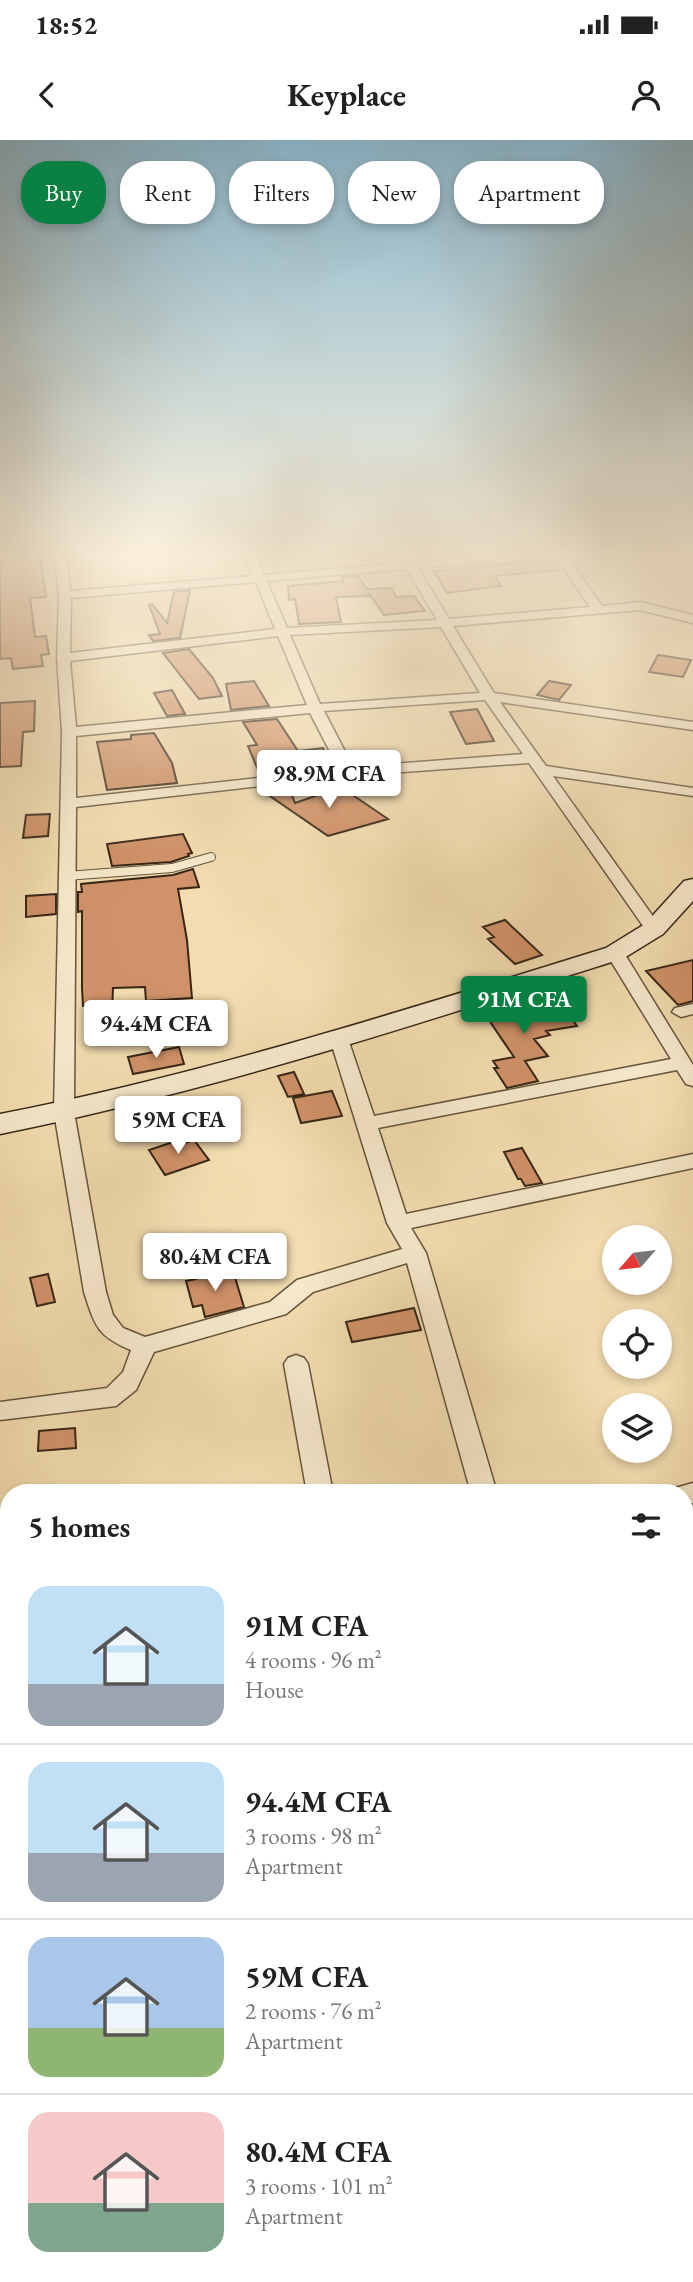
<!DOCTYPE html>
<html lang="en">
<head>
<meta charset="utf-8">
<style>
	body { margin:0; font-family:"EB Garamond",serif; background:#f6f6f6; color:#222; height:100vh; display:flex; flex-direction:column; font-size:26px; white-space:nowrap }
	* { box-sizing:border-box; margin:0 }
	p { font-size:23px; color:#767676 }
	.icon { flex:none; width:38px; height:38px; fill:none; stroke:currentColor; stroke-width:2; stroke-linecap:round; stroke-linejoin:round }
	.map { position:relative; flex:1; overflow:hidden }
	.sheet { position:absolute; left:0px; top:1344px; width:693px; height:798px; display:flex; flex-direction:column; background:#fff; border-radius:28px 28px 0 0; box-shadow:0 4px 10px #0003 }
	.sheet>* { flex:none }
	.banner { position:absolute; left:21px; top:21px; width:651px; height:63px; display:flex; gap:14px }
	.needle { width:46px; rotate:242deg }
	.buttons { position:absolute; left:602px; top:1085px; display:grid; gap:14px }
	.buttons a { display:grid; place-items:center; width:70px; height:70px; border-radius:50%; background:#fff; box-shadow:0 4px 10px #0003; font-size:35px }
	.price { position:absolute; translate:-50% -60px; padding:0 16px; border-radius:7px; background:#fff; color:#222; font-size:23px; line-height:46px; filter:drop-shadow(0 2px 4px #0008) }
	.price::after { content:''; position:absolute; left:50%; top:42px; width:21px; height:16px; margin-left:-10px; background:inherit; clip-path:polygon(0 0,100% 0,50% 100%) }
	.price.current { background:#0b8043; color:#fff }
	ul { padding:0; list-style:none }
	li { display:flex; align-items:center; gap:21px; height:175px; padding:0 28px }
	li+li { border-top:2px solid #e0e0e0 }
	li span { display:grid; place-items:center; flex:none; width:196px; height:140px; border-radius:21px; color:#555 }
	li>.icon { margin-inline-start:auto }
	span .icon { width:84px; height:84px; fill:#fffc; stroke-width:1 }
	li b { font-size:30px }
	h2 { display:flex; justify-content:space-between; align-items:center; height:84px; padding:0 28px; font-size:30px }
	.pill { padding:0 24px; border-radius:28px; background:#fff; box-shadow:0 4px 10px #0003; font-size:24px; line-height:63px }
	.pill.current { background:#0b8043; color:#fff }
	.status { display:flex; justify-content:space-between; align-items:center; height:49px; padding:0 35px; background:#fff; direction:ltr }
	.status svg { height:19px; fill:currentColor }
	header { display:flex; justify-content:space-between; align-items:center; height:91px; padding:0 28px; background:#fff; font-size:32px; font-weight:700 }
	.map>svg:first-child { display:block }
	.building { fill:#d19269; stroke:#362617; stroke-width:2 }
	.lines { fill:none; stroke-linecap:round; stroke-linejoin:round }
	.lane-casing { stroke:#65543d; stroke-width:10 }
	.street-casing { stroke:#65543d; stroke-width:3 }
	.secondary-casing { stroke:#362617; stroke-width:3 }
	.lane { stroke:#f7e9cc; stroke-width:8 }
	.street { fill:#f7e9cc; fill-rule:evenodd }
	.secondary { fill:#f7e9cc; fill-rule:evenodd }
</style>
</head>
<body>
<div class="status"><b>18:52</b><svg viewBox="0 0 49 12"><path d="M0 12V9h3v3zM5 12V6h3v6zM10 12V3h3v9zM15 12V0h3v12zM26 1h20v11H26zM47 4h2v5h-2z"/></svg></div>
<header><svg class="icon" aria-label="back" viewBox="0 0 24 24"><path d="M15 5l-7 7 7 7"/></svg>Keyplace<svg class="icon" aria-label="person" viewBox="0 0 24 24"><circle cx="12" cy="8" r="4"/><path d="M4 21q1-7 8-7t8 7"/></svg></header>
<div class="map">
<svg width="693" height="2142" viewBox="0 0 693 2142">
	<rect width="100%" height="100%" fill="#f3ddb0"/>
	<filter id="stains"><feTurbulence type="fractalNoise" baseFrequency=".00286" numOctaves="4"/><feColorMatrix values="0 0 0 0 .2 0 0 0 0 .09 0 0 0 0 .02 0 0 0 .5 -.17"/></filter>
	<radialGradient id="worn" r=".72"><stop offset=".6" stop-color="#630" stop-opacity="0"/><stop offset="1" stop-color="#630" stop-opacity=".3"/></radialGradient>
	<path class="building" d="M30,413h6l5,11 5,33 -16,1 5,39 11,-1 3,18 -8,1 2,11 -30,3 -2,-11 -11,1v-99l27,-2z
		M550,420l8,10 -63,6 6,10 -54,7 -13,-22z
		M358,436l9,13 25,-1 4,9 18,-1 11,15 -41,4 -16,-23 1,4 -33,1 5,25 -42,2 -4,-25 -6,1 -1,-14 55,-5 -1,-4z
		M190,450l-10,48 -27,3 -4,-6 11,-1 -11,-29 3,-1 15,19 7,-31z
		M189,509l24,29 9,18 -23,3 -36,-46z
		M658,515l33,5 -8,17 -34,-5z
		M254,541l15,25 -38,4 -5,-26z
		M549,541l22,4 -12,15 -22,-5z
		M172,550l13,24 -18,2 -13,-23z
		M35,561l-1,30 -11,1 -2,34 -21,1v-64z
		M477,569l17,32 -28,3 -16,-32z
		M277,579l21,32 25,-3 8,16 -50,5 2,4 -23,2 -12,-29 9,-1 -14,-23z
		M154,593l18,30 5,20 -70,7 -10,-48 34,-3v-4z
		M288,645l7,18 46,-16 47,32 -60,17 -61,-42 -2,-6z
		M50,674l-2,22 -25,2 3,-23z
		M183,694l9,19 -4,1 1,2 -18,6 -59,4 -5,-22z
		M193,729l6,18 -21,2 9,51 5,58 -46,3 -1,-14 -32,1 -1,24 -21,1 1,-7h-9l-1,-17v-78l-4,1v-20h4l-1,-8 92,-9z
		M56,754v20l-30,3v-21z
		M505,780l37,35 -27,9 -27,-25 6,-2 -11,-10z
		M693,820v41l-7,2 -8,2 -32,-34z
		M507,861l6,2 5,7 43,-7 16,23 -31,5 4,4 -16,4 14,17 -23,5 13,20 -31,7 -13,-20h4l-5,-7 21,-4 -32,-47v-3z
		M179,907l5,17 -51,10 -5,-17z
		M294,932l10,22 -16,3 -10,-21z
		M332,951l10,25 -41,7 -8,-25z
		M179,1000l2,4 13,-4 15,20 -44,15 -16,-25z
		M522,1008l20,35 -17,3 -4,-7h-3l-14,-27z
		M218,1130l1,4 14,-3 11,36 -39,10 -3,-12 -9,2 -7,-26 10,-2 -1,-4z
		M48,1134l7,28 -18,4 -7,-28z
		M414,1168l7,22 -69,12 -6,-20z
		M75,1288l1,20 -38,3 1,-20z"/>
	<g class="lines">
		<defs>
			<path id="lane" d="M66,736l106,-8 39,-11"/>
			<path id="street" d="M51,413h11l5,10 3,28 183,-15 -9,-23h11l9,22 250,-22h51l37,53 38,-4 53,13v8l-53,-13 -187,16 41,67 199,29v8l-193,-28 46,64 147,22v8l-140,-20 109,153 -2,4h-12l-119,-170 -181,13 -272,31 -2,305 32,180 7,23 10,13 22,9 125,-35 27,-22 105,-31 -15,-26 -57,-184 2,-4h14l2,4 26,77 297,-57 -65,-106 9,-5 9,5 69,112v21l-7,-2 -9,-14 -299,58 28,86 287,-60v14l-282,60 15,25 71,240h-26l-64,-230 -94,29 -27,22 -132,38 -18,38 -20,16 -116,14v-18l107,-14 16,-16 8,-22c-34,-14 -36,-24 -47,-58l-30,-180 8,-380 -5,-74 2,-63 -4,-32zM556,417l34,50 -141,12 -31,-51zM407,429l30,51 -150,8 -20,-47zM256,442l19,47 -205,24 1,-55zM441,487l39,66 -160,11 -30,-69zM278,496l29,69 -231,22 -6,-66zM485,560l38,54 -170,13 -29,-56zM310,573l29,56 -263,29v-62z
				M693,864v10l-12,3 -9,-5 3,-4z
				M296,1215l8,3 4,6 25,129h-26l-23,-129 4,-6z
				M693,1343v20l-9,2v-12h-11l2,-5z
				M9,1512v26l-9,2v-26z
				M693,1644v30l-9,2v-30z
				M684,1689l9,4v33l-9,-3z
				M684,1881l9,3v78l-9,3z
				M9,1956v35l-9,3v-34z
				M178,2133h56l-3,9h-56z"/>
			<path id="secondary" d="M693,739v22l-30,33 -39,24c-206,66 -411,133 -624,176v-20c206,-40 405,-104 606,-166l39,-24 39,-43z"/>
		</defs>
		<use href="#lane" class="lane-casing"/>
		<use href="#street" class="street-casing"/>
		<use href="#secondary" class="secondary-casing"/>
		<use href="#lane" class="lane"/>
		<use href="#street" class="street"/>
		<use href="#secondary" class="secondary"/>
	</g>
	<linearGradient id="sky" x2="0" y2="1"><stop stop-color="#89b7cf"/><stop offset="0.58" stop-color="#faf0db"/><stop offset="1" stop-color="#faf0db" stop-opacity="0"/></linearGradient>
	<rect width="693" height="713" fill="url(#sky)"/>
	<rect width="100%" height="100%" filter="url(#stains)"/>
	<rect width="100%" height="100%" fill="url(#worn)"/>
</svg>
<div class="buttons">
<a><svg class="needle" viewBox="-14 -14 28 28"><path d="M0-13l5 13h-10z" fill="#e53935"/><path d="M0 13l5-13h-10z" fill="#767676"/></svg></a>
<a><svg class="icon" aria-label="locate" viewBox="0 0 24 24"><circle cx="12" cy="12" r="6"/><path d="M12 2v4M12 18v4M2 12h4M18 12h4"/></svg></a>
<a><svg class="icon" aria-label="layers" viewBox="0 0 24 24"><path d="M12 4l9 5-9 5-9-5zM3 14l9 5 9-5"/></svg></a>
</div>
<b class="price" style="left:329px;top:670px">98.9M CFA</b>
<b class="price current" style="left:524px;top:896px">91M CFA</b>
<b class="price" style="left:156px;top:920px">94.4M CFA</b>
<b class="price" style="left:178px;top:1016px">59M CFA</b>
<b class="price" style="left:215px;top:1153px">80.4M CFA</b>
<div class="banner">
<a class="pill current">Buy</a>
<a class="pill">Rent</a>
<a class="pill">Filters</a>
<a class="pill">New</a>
<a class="pill">Apartment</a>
</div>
<section class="sheet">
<h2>5 homes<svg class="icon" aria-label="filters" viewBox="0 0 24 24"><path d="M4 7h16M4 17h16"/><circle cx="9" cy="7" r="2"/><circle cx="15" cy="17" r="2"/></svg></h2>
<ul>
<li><span style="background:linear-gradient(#bfe0f5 70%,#9aa5b1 0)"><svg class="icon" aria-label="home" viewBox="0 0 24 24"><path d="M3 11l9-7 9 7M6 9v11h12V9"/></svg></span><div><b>91M CFA</b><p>4 rooms · 96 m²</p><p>House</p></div></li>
<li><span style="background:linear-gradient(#bfe0f5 65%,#9aa5b1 0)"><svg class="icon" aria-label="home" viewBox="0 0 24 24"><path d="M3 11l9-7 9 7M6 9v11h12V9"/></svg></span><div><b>94.4M CFA</b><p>3 rooms · 98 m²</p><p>Apartment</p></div></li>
<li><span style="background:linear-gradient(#a9c7e8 65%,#8fb573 0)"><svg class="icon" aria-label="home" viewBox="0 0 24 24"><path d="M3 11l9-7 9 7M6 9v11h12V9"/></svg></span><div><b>59M CFA</b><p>2 rooms · 76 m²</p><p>Apartment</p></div></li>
<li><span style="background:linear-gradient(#f6c9c9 65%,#7fa58c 0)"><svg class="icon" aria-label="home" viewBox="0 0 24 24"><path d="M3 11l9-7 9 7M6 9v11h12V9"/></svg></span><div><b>80.4M CFA</b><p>3 rooms · 101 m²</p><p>Apartment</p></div></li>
</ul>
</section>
</div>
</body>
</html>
